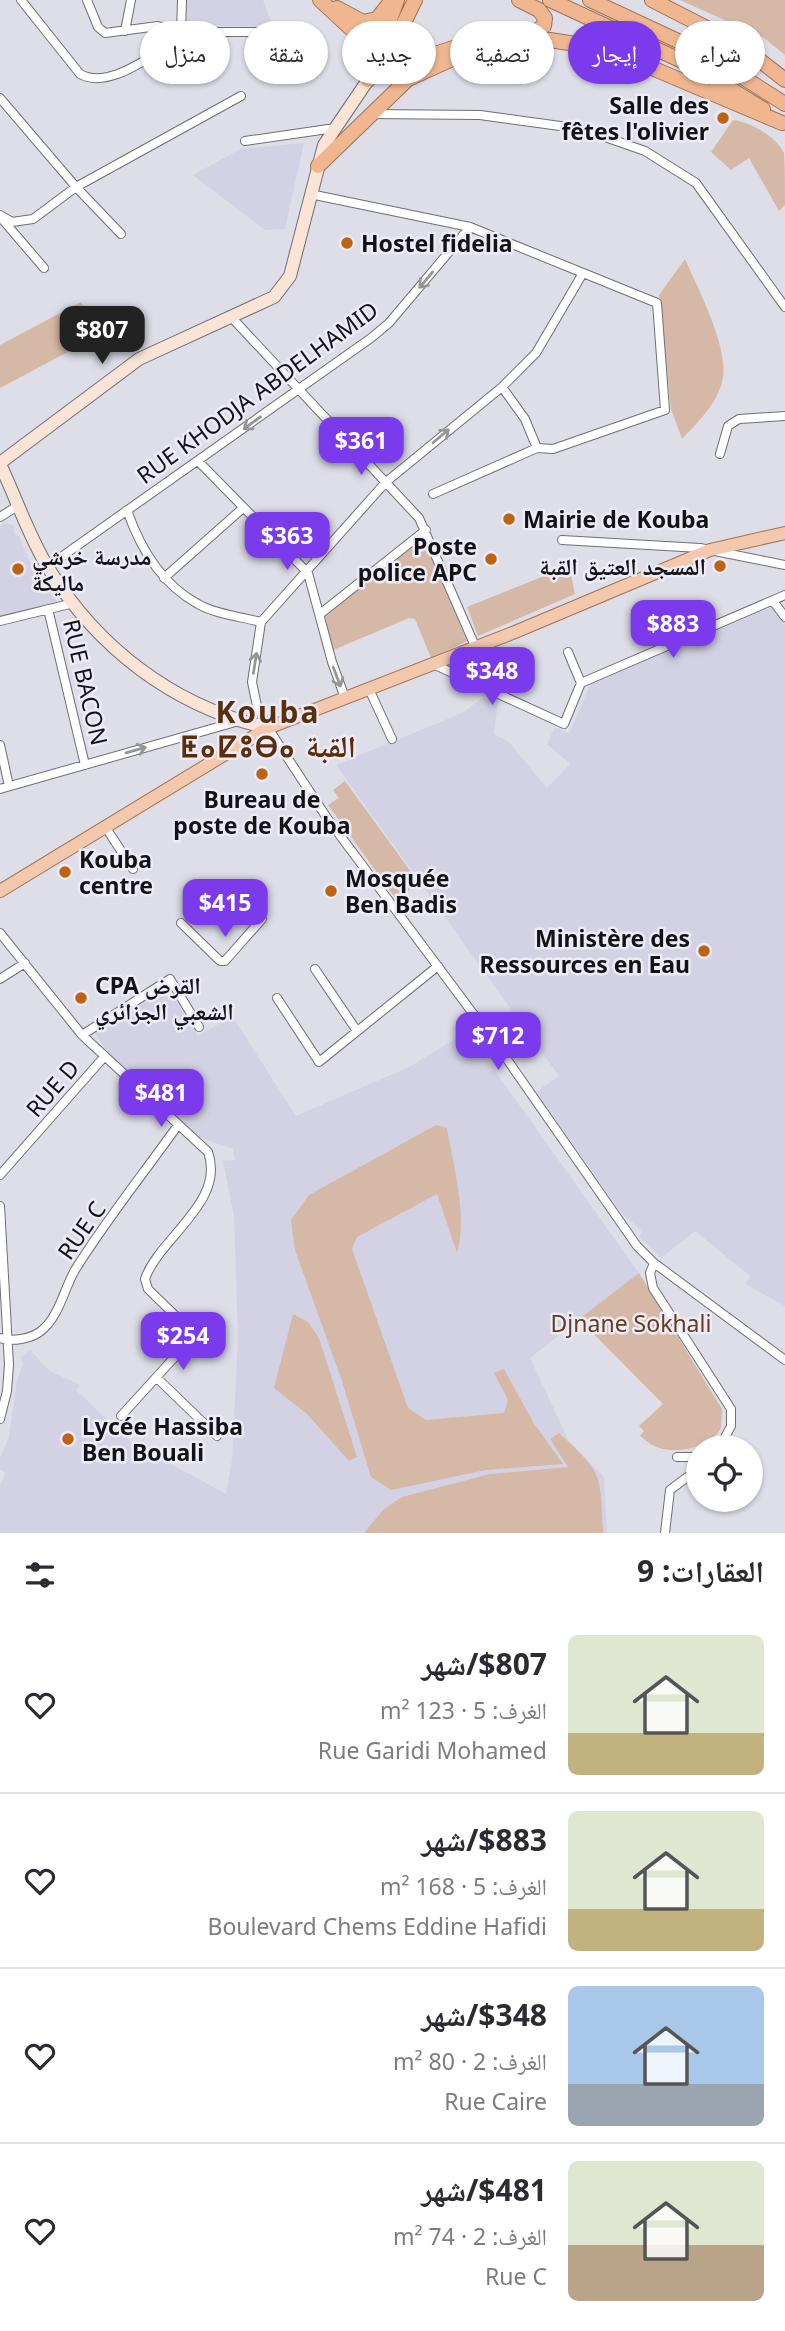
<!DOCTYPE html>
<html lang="ar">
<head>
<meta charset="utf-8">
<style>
	body { margin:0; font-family:"Noto Sans","Noto Naskh Arabic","Noto Sans Tifinagh",sans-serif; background:#f7f7f7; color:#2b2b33; direction:rtl; height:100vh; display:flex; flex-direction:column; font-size:26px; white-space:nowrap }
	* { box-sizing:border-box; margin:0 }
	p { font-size:23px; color:#7c7c81 }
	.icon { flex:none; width:38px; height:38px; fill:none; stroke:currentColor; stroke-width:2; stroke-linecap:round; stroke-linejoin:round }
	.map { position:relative; height:1533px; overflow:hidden; direction:ltr }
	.drawer { display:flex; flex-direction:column; background:#fff; flex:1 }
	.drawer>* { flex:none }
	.hud { position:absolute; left:21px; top:21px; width:744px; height:63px; direction:rtl; display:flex; gap:14px }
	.fabs { position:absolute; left:686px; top:1435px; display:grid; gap:14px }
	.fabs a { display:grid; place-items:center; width:77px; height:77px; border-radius:50%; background:#fff; box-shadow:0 2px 5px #0004; font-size:35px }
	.price { position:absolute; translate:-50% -60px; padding:0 16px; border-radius:14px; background:#7c3aed; color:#fff; font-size:23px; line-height:46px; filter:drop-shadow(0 2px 4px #0008) }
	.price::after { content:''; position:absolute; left:50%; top:42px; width:21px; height:16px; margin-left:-10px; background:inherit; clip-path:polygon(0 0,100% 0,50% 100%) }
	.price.active { background:#222; color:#fff }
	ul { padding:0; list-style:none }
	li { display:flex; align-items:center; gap:21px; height:175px; padding:0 21px }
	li+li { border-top:2px solid #e1e1e2 }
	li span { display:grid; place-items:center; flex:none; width:196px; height:140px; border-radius:10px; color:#555 }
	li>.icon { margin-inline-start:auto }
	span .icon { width:84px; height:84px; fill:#fffc; stroke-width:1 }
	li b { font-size:30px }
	h2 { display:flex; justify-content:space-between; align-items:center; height:84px; padding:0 21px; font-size:30px }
	.tag { padding:0 24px; border-radius:32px; background:#fff; box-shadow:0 2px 5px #0004; font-size:24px; line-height:63px }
	.tag.active { background:#7c3aed; color:#fff }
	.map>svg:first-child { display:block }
	.built { fill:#d2d2e4 }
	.green { fill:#d6b8a6 }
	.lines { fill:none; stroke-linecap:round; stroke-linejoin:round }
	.minor-casing { stroke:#6e6e78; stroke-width:10 }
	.secondary-casing { stroke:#6e6e78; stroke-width:14 }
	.primary-casing { stroke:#a07153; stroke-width:14 }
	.trunk-casing { stroke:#a07153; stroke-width:16 }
	.minor { stroke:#fff; stroke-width:8 }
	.secondary { stroke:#f9e4d5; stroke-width:12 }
	.primary { stroke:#f4c8ac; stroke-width:12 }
	.trunk { stroke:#f0b690; stroke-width:14 }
	.oneway { stroke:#959596 }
	.poi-dot { fill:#bf6310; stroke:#ecebf7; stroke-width:2.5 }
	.labels { text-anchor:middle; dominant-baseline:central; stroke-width:5; stroke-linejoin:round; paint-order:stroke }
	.poi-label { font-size:23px; font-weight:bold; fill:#131316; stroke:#ecebf7; text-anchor:start }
	.street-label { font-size:23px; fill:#131316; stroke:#ecebf7 }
	.park-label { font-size:23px; fill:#663a1a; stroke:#ecebf7 }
	.district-label { font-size:30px; font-weight:bold; letter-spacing:2px; fill:#5b2e0b; stroke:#ecebf7 }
</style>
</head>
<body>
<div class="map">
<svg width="785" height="1533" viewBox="0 0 785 1533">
	<rect width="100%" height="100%" fill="#dedee9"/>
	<path class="built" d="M186,0h77l10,27 -88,-2z
		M304,143l-19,86 -20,1 -72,-55 47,-26z
		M4,523l10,2v10l5,1 10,24 29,43 -58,16v-93z
		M774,606l11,17v683l-40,-22 5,-8 -55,-45 -34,27 -22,-22 3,-3 -3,-5 -16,-13 -87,-123 23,-16 -223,-311 126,-52 19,-14 17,1 -4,34 15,8 38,46 23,-24 -23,-20 8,-17 14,7 23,-53z
		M167,986l31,50 34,-20 64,100 113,-49 51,-31h10l169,237 -109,85 39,83 35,36 3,56h-607v-49l6,-11 -6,-3v-12l9,-21 8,-57 6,-16 -2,-7 9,-7 20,21 30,14 -4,5 55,52 95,52 6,-34 6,-123 -4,-121 -11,-55 12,-1 -2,-11 -43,-15 -72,-66 -24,-36z"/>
	<path class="green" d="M680,0h105v55l-21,-17z
		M733,120c17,2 43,16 51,33 1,13 1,38 1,52l-6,6 -30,-53 -18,12 -20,-18z
		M685,259c13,30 46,92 37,123 -6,23 -24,40 -40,57l-11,-30 -12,-114z
		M81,302l17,34 -98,52v-43z
		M423,537l44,104 -36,17 -16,-39 -6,-1 -78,33 -6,-35z
		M569,566l6,28 -97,42 -11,-29z
		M345,781l74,102 -23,16 -68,-94 11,-7 -6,-8z
		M436,1125l11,3c6,37 21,89 10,125l-20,-59 -80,43 -5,12 56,159 18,12 78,-7 4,-13 -14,-27 10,-4 29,53 30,42 -77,6 -95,20 -20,-13 -30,-99 -46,-128 -4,-30 18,-25z
		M639,1273l83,136 -1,19c-11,19 -42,26 -62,20 -7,-2 -14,-8 -19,-12l4,-5 -5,-5 24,-22 -84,-85z
		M293,1314l15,8 11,16 38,119 -8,4 -42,-47 -33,-26z
		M559,1433c45,42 41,39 44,100h-239l20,-24 18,-12 88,-23 78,-7 -18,-28z"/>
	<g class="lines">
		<defs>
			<path id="minor" d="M21,0l59,74c28,16 70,-18 96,-32l5,-10 -23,-6 -53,7 -7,-6 -11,-27
				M182,0l-1,32h98
				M125,31l6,-31
				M0,98l76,89 45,47
				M372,114l108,1 102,14 63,22 51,32 89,124
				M245,141l90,-13
				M310,194l160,33 187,76 8,107 -112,39 -16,-1 -104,46
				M0,215l12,7 21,-3 43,-32 165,-91
				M2,219l42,49
				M583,273l-47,80 -34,34 -116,95 -125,140 -9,60 5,24 11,22 59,90 177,237 133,191 17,17 131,97
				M233,319l186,199 56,128
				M502,387l23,32 12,29
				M720,454l8,-28 11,-7 46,-3
				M199,462l109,111 24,89 13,36
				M127,510c13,38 34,74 71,94 17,10 44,13 63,18
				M0,517l19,-12
				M562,540l138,8 85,17
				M47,567l324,-229 18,-15 81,-96
				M164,578l79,-70
				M773,601l12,16
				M48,609l37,156
				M320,614l106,-84
				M0,621l74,-18
				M568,652l13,31
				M433,664l131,60 17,-41 204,-88
				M369,689l23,50
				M0,745l9,41
				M0,789l239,-68
				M106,828l27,41
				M181,923l39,38h5l37,-42 -25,-25
				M0,933l82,102 126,117c18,50 -49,86 -63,127l3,10 41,40 3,9 -71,78
				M315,969l42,62
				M0,979l25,-16
				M277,998l42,64 119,-96
				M82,1035l88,-56 29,48
				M0,1175l104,-118
				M0,1206l9,159 -2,26 -7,28
				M654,1263l-4,10 3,15 78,121v17l-11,21
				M0,1338c12,4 31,1 41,-7 18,-14 23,-42 34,-61 31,-50 69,-97 103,-145
				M157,1378l60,58
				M677,1457h21
				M665,1533l5,-43 28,-21"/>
			<path id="secondary" d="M0,463l139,-104 135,-62 16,-21 34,-131 44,-65
				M0,464c16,34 28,70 47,102 50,82 127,141 221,162"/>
			<path id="primary" d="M0,891l268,-163 247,-96 195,-82 75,-17"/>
			<path id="trunk" d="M320,0l40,37 8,16v27
				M550,0l145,67 68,42
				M590,0l118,55 77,49
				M652,0l88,45 45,35
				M337,8l26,14 14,-3 15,-19
				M399,33l2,15 11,9 20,-2 42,-14
				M511,34l25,-3 8,-5 1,-8 -6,-8 -20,-10
				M377,56l20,-56
				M369,79l30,-46 16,-33
				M318,166l90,-87 62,-28 80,-11 57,9 175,74"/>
		</defs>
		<use href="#minor" class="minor-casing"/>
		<use href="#secondary" class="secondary-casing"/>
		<use href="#primary" class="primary-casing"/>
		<use href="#trunk" class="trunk-casing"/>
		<use href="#minor" class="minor"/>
		<use href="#secondary" class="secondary"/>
		<use href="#primary" class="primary"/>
		<use href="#trunk" class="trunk"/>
	</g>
	<defs><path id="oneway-shaft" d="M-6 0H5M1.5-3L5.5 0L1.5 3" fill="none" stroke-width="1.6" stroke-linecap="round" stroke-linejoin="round" transform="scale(1.75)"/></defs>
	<g class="oneway">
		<use href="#oneway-shaft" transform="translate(426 280) rotate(130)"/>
		<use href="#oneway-shaft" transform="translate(252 423) rotate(144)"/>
		<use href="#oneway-shaft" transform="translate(441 436) rotate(-40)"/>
		<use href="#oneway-shaft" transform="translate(255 663) rotate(-81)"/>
		<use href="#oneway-shaft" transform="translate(337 677) rotate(69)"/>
		<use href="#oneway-shaft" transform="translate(136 750) rotate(-16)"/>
	</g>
	<g class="poi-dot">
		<circle cx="723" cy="118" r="7"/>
		<circle cx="347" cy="243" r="7"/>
		<circle cx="509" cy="519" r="7"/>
		<circle cx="491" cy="559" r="7"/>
		<circle cx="720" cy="566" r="7"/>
		<circle cx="18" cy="569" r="7"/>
		<circle cx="262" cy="774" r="7"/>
		<circle cx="65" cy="872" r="7"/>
		<circle cx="331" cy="891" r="7"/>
		<circle cx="704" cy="951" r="7"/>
		<circle cx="81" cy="998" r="7"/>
		<circle cx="68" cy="1439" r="7"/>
	</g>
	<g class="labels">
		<g class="poi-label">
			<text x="709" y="105" text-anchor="end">Salle des<tspan x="709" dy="26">fêtes l'olivier</tspan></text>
			<text x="361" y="243">Hostel fidelia</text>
			<text x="523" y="519">Mairie de Kouba</text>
			<text x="477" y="546" text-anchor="end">Poste<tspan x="477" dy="26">police APC</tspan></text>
			<text x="32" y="556">مدرسة خرشي<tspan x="32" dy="26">ماليكة</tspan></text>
			<text x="706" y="566" text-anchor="end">المسجد العتيق القبة</text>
			<text x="262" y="799" text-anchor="middle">Bureau de<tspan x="262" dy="26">poste de Kouba</tspan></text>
			<text x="79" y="859">Kouba<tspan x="79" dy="26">centre</tspan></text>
			<text x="345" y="878">Mosquée<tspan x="345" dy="26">Ben Badis</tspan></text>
			<text x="690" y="938" text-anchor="end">Ministère des<tspan x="690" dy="26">Ressources en Eau</tspan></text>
			<text x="95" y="985">CPA القرض<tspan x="95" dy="26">الشعبي الجزائري</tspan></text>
			<text x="82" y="1426">Lycée Hassiba<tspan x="82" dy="26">Ben Bouali</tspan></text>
		</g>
		<g class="street-label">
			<text transform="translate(257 392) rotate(-36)">RUE KHODJA ABDELHAMID</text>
			<text transform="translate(86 682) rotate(77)">RUE BACON</text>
			<text transform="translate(52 1088) rotate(-49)">RUE D</text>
			<text transform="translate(81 1230) rotate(-55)">RUE C</text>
		</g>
		<g class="park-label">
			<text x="631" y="1323">Djnane Sokhali</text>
		</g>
		<g class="district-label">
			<text x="268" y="711">Kouba<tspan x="268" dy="34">ⵟⴰⵇⵓⴱⴰ القبة</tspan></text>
		</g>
	</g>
</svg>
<div class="fabs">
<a><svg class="icon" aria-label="locate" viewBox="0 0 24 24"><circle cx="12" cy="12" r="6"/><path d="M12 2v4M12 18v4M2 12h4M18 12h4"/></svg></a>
</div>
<b class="price active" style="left:102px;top:366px">$807</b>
<b class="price" style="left:361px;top:477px">$361</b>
<b class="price" style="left:287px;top:572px">$363</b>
<b class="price" style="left:673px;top:660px">$883</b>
<b class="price" style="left:492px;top:707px">$348</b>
<b class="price" style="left:225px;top:939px">$415</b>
<b class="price" style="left:498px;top:1072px">$712</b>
<b class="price" style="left:161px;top:1129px">$481</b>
<b class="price" style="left:183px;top:1372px">$254</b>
<div class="hud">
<a class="tag">شراء</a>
<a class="tag active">إيجار</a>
<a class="tag">تصفية</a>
<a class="tag">جديد</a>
<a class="tag">شقة</a>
<a class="tag">منزل</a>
</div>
</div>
<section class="drawer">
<h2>العقارات: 9<svg class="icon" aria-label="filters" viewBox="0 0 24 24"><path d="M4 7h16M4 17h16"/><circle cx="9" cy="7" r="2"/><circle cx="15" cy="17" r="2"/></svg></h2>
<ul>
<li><span style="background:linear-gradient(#dfe7d0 70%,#c2b280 0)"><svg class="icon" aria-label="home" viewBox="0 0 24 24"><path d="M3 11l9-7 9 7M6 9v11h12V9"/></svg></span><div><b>$807/شهر</b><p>الغرف: 5 · 123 m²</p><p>Rue Garidi Mohamed</p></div><svg class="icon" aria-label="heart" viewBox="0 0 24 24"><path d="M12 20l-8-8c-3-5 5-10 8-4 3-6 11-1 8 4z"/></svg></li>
<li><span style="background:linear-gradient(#dfe7d0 70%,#c2b280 0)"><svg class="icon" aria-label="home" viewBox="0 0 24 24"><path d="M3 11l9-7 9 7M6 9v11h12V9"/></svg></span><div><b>$883/شهر</b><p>الغرف: 5 · 168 m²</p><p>Boulevard Chems Eddine Hafidi</p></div><svg class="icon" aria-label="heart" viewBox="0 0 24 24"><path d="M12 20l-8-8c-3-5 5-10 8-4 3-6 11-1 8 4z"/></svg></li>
<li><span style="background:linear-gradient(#a9c7e8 70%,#9aa5b1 0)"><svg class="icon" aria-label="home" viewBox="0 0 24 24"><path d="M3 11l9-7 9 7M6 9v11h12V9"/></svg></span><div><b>$348/شهر</b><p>الغرف: 2 · 80 m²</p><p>Rue Caire</p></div><svg class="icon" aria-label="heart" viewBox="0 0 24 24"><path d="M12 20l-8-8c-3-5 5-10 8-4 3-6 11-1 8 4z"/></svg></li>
<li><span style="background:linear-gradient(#dfe7d0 60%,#b9a48a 0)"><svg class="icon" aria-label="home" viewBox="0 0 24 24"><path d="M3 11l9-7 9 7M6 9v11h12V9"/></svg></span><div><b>$481/شهر</b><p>الغرف: 2 · 74 m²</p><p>Rue C</p></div><svg class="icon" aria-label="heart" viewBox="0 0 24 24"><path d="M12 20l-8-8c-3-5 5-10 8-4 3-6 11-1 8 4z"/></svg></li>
</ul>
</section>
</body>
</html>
